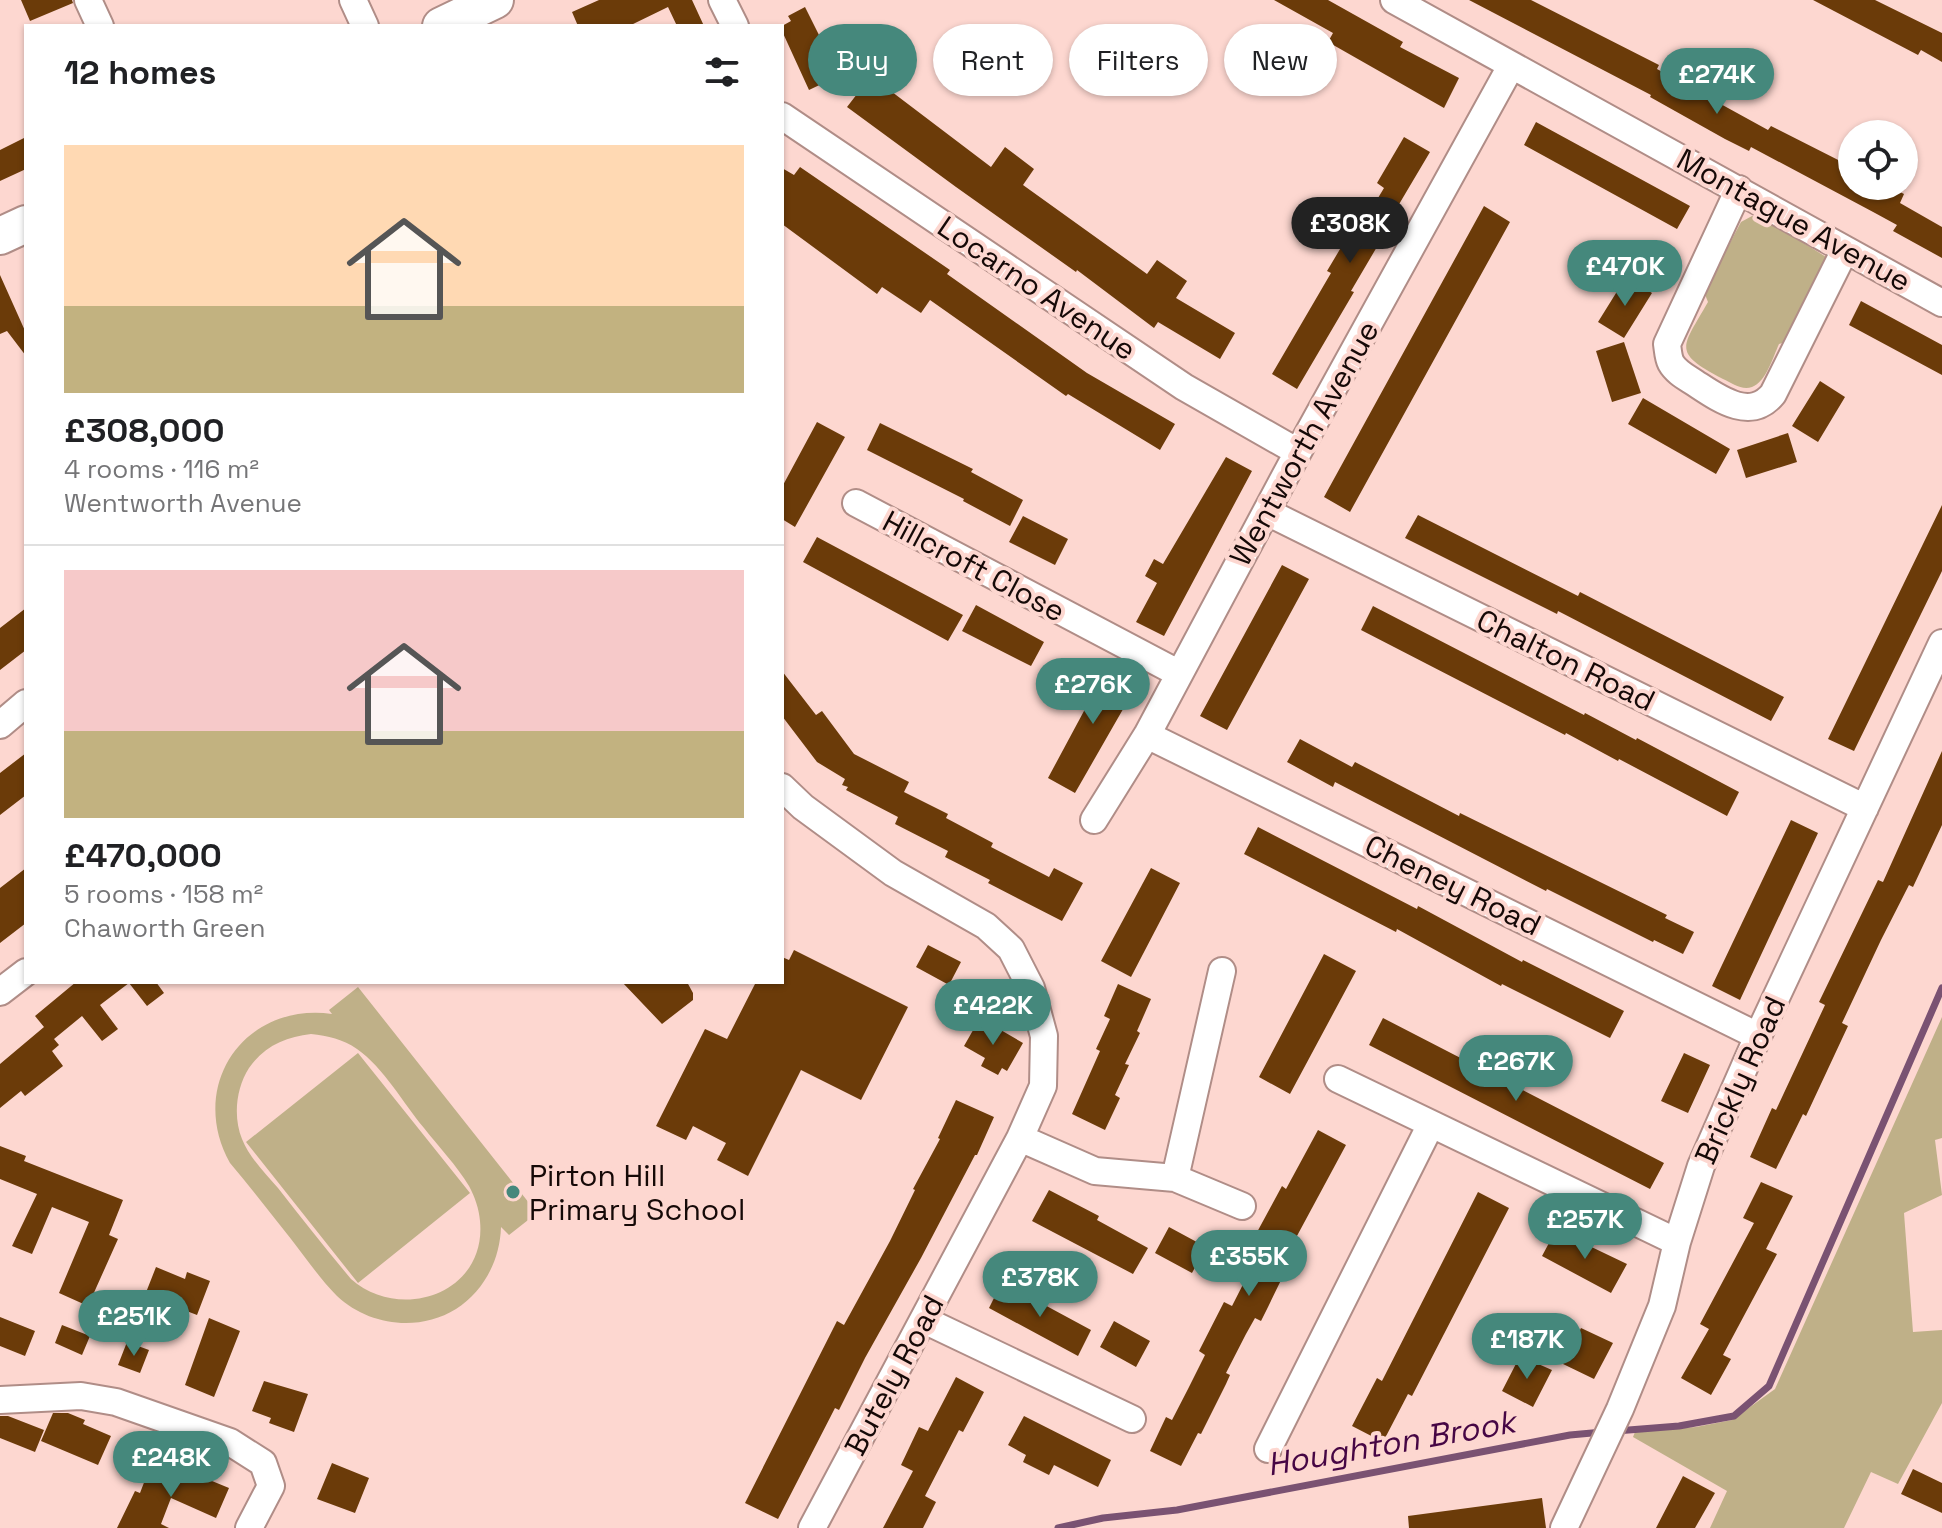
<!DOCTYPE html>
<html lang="en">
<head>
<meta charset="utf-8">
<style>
	body { margin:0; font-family:"Space Grotesk",sans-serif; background:#f6f6f6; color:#202124; height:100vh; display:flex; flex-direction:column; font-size:30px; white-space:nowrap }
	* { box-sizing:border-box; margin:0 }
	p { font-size:26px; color:#757577 }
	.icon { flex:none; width:44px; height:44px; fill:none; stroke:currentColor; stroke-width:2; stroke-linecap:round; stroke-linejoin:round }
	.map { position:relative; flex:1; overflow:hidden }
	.panel { position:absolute; left:24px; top:24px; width:760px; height:960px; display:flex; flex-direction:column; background:#fff; border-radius:0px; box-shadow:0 2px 6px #0004 }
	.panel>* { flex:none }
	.guide { position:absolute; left:808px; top:24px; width:760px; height:72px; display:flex; gap:16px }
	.controls { position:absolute; left:1838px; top:120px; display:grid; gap:16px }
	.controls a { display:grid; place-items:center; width:80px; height:80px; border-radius:50%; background:#fff; box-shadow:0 2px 6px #0004; font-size:40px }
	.price { position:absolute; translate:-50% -68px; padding:0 18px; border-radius:28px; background:#45887c; color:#fff; font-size:26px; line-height:52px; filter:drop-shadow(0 2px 4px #0008) }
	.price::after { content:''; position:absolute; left:50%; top:48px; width:24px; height:18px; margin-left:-12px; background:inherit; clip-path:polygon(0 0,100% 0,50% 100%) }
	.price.current { background:#222; color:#fff }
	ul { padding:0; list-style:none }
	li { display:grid; align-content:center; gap:16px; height:424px; padding:0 40px }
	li+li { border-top:2px solid #e0e0e0 }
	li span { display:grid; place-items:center; height:248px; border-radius:0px; color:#555 }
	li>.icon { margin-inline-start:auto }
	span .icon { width:144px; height:144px; fill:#fffc; stroke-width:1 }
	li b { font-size:34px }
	h2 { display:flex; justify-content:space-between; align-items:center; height:96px; padding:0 40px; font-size:34px }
	.pill { padding:0 28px; border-radius:36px; background:#fff; box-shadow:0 2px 6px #0004; font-size:28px; line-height:72px }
	.pill.current { background:#45887c; color:#fff }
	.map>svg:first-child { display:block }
	.green { fill:#bfb088; fill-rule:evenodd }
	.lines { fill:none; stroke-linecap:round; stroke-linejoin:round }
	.stream { stroke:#7a5272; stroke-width:7 }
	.building { fill:#6b3b09 }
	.street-casing { stroke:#b08d87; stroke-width:30 }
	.secondary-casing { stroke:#b08d87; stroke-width:40 }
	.street { stroke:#fff; stroke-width:26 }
	.secondary { stroke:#fff; stroke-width:36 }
	.poi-dot { fill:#45887c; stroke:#fdd7d0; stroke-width:3 }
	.labels { text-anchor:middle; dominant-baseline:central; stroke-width:8; stroke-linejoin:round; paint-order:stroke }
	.street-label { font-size:30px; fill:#150907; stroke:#fdd7d0 }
	.poi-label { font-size:30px; fill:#150907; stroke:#fdd7d0; text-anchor:start }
	.water-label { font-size:32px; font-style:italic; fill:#460644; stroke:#fdd7d0 }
</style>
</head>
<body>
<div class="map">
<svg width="1942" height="1528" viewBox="0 0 1942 1528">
	<rect width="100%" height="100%" fill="#fdd7d0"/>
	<path class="green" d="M1752,216l11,2 68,42 -39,80 -13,4c-6,13 -13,38 -27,43 -10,4 -20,-4 -29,-8 -52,-27 -41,-31 -15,-77l-4,-10 37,-70z
		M358,987l179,226 -28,22 -8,-8c-1,33 -17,64 -45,82 -37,23 -87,17 -119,-13 -17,-17 -31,-38 -46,-57 -20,-25 -40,-51 -61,-76 -43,-77 14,-161 102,-149l-3,-4zM311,1034c17,2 32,5 46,15 27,19 46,54 67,79 15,19 33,38 45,58 6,11 10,23 11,35 7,72 -79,102 -129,58 -25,-30 -49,-60 -73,-91 -13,-15 -29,-31 -36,-49 -9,-22 -6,-51 7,-71 15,-22 37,-31 62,-34z
		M1942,1017v121l-7,2 7,55 -38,18 9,119 29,-2v73l-44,81 -27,-12 -27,56h-134l17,-37 -94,-54 2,-5 61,-5 36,-7 43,-31z
		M358,1053l112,140 -112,90 -112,-141z"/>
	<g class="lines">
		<path class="stream" d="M1616,1431l63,-5 55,-10 35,-30 173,-398
			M1058,1528l45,-10 74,-8 393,-75 33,-3"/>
	</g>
	<path class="building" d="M21,0h51l1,3 -43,18z
		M599,0h93l12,26h-27l-9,-19 -39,19h-51l-6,-14z
		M1274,0h54l75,42 -3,5 59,31 -15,30 -116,-66 5,-9z
		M1469,0h62l128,65 -2,4 111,61 3,-4 81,41v19h36l16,8 -4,9 42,24v31l-49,-27 4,-6 -22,-12 -124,-66 -2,4 -24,-12 -75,-42 1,-2z
		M1813,0h62l67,33v29l-21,-12 -3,5z
		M805,7l16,32 14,4 6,12 -9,24 -23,11 -27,-59v-5l9,-5 -3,-5z
		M871,76l120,91 14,-20 29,22 -11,16 124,89 10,-14 30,21 -11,17 59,35 -15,26 -62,-37 -4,6 -77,-58 -1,2 -120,-85 -109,-80z
		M1536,122l154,84 -13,23 -153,-84z
		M26,137v32l-26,12v-31z
		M1404,137l26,15 -51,86 2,2 -30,51 3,1 -57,97 -25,-15 59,-101 -4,-2 28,-47 5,4 24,-40 -7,-5z
		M800,167l150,103 -3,4 140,99 88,51 -15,26 -92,-56 -2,2 -136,-96 -9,13 -39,-26 -5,7 -95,-70v-56l12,7z
		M1484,206l26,16 -160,290 -26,-15z
		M0,275l26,58v23l-19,-25 -7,3z
		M1626,277l26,16 -28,45 -26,-16z
		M1861,301l81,44v30l-93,-50z
		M1624,342l17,51 -29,9 -16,-51z
		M1820,381l25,16 -27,45 -26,-16z
		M1643,398l87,51 -14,25 -88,-50z
		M817,422l28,15 -50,90 -13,-8v-32z
		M880,423l93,46 -2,3 52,28 -13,26 -47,-25 1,-2 -97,-49z
		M1788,433l9,29 -51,16 -9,-28z
		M1226,457l26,14 -88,165 -28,-14 21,-39 -12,-7 9,-17 9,5z
		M1942,505v66l-88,180 -26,-12z
		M1418,515l160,81 2,-4 204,105 -13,24 -213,-110 -1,3 -152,-76z
		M1023,516l45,23 -13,26 -46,-23z
		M817,537l146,78 -15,26 -145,-79z
		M1282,565l27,14 -82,151 -27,-14z
		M976,605l68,37 -13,24 -69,-35z
		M1373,606l211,109 1,-2 51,27 1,-2 102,54 -12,24 -108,-57 -1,2 -52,-28 -1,2 -204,-105z
		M26,608v42l-26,20v-42z
		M1099,661l39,22 -63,110 -27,-15 51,-95 -9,-5z
		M782,671l34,44 6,-4 32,43 55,28 -5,10 44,22 -2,4 47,25 -2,4 58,30 5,-9 29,15 -21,38 -74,-38 2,-3 -45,-23 3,-6 -53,-27 3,-7 -52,-27 2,-3 -6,-2 3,-6 -28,-17 -35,-46z
		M1300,739l52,28 3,-5 104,54 1,-3 207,102 -2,3 29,14 -11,22 -29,-14 -1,2 -106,-53 -1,2 -211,-109 -2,5 -46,-25z
		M1942,751v74l-29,62 -4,-2 -28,55 -39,83 6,3 -42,90 -3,-2 -27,55 -26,-12 22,-49 4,2 49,-105 -6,-3 59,-122 5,2z
		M26,753v42l-26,20v-42z
		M1791,820l27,13 -78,167 -28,-14z
		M1258,827l159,82 1,-3 104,56 1,-2 101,51 -14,27 -108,-54 -1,2 -104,-57 -1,3 -152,-78z
		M26,868v55l-26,20v-55z
		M1151,868l29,15 -49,94 -30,-16z
		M928,945l33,17 -12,23 -33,-18z
		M794,950l114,57 -47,93 -60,-30 -53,106 -31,-16 9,-17 -33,-17 -7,14 -30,-14 49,-97 22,10 29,-57h26v-25l7,3z
		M1324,954l32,17 -66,123 -31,-17z
		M76,982h80l8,11 -17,13 -18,-23 -29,22 18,24 -16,12 -20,-25 -28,23 5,6 -7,6 11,15 -38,30 -4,-5 -21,17v-44l44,-37 -9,-11z
		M622,982h65l6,11v7l-31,24z
		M1118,984l33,15 -14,32 3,2 -15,31 4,1 -14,30 5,3 -15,32 -33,-16 28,-63 -4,-2 14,-30 -6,-3z
		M980,1018l43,25 -16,28 -5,-3 -4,7 -17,-9 4,-8 -21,-12z
		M1383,1018l281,145 -14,26 -281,-144z
		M1684,1053l26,12 -22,48 -27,-12z
		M956,1100l38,17 -17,38h-2l-54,103 -56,100 -26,52 -4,-2 -57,111 -33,-16 92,-182 7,4 46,-84 25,-51 -2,-1 27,-50 -2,-1z
		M1318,1130l28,15 -69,128 6,3 -15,31 -7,14 -6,-3 -9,16 -20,39 4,2 -4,9 -25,50 -3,-1 -17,33 -31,-15 16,-34 6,3 16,-31 17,-34 -6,-4 25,-49 8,4 27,-53 -10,-6 33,-61 4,3z
		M0,1146l26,10 -2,5 99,39 -14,35 9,4 -30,67 -29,-13 30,-71 -37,-15 -20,47 -20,-8 25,-52 -37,-15z
		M1761,1182l32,14 -27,53 11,5 -54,101 8,4 -20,36 -30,-17 28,-49 -9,-5 54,-101 -11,-5z
		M1049,1190l50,26 -2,4 51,28 -15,26 -101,-53z
		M1478,1192l31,16 -97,188 -4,-2 -25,48 -31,-16 25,-48 5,3z
		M1169,1227l37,20 -14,26 -37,-20z
		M1556,1230l71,34 -16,29 -69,-37z
		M156,1267l29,12 2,-7 23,9 -13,34 -52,-20z
		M1002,1282l89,48 -13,26 -89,-48z
		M0,1317l35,14 -10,25 -25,-10z
		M209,1318l31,13 -26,66 -29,-12z
		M1114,1321l36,20 -14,26 -36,-20z
		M62,1325l28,11 -8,19 -27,-12z
		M1581,1328l32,15 -19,36 -31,-15z
		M127,1342l22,8 -9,23 -22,-8z
		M1520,1356l32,14 -19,37 -31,-16z
		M956,1377l28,15 -21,40 -4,-2 -34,66 11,6 -13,26h-40l30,-57 -12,-6 18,-38 9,4z
		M264,1381l44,13 -14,38 -25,-9 2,-5 -19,-7z
		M53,1413h15l17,7 -2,4 28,12 -13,29 -57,-24z
		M0,1416h8l36,14 -9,22 -35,-14z
		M1024,1416l87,44 -13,27 -44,-22 -5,10 -26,-13 3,-7 -18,-10z
		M332,1463l37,15 -14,35 -38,-14z
		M150,1467l41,15 4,-8 34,14 -13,30 -45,-20 -10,26 8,4h-52l18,-37 5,2z
		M1913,1469l29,14v30l-41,-19z
		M1683,1476l32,17 -20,35h-39z
		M1542,1498l4,30h-137l-1,-12z"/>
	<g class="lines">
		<defs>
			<path id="street" d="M88,0l12,26
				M353,0l12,26
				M722,0l13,26
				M1394,0l548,303
				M782,116l402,271 114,65
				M1739,189l-72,155c1,6 1,13 4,19 5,9 15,14 24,20 23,15 55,39 78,11l72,-144
				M856,503l322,170
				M1267,512l598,296
				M0,725l26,-22
				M1147,735l611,301
				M782,787l21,20 90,66 93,53 25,23 20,39 13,48 -1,50 -23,52 -208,390
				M1094,820l53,-85 151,-283 213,-386
				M0,992l26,-20
				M1338,1079l339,163
				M1020,1138l75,33 80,7 67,28
				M1175,1178l47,-207
				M924,1320l208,99
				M0,1400l81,-4 35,6 114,40 33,21 8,23 -22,42
				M1268,1449l162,-323
				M1564,1528l56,-119 42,-103 15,-64 24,-76 57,-130 184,-393"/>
			<path id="secondary" d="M441,26l54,-26
				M0,236l26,-12"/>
		</defs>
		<use href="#street" class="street-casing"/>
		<use href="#secondary" class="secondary-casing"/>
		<use href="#street" class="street"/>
		<use href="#secondary" class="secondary"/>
	</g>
	<circle class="poi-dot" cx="513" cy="1192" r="8"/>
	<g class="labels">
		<g class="street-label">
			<text transform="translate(1794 220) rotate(29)">Montague Avenue</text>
			<text transform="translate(1037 288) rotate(34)">Locarno Avenue</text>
			<text transform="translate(1304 443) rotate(-61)">Wentworth Avenue</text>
			<text transform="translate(974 566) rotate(28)">Hillcroft Close</text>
			<text transform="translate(1566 660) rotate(26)">Chalton Road</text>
			<text transform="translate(1453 885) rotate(26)">Cheney Road</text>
			<text transform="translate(1740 1080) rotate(-66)">Brickly Road</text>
			<text transform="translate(894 1375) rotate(-62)">Butely Road</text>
		</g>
		<g class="poi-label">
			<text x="529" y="1175">Pirton Hill<tspan x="529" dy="34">Primary School</tspan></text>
		</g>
		<g class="water-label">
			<text transform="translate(1391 1443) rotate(-10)">Houghton Brook</text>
		</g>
	</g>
</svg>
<div class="controls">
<a><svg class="icon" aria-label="locate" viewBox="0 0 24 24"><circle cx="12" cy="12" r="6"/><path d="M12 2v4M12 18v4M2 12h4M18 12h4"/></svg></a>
</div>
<b class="price" style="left:1717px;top:116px">£274K</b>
<b class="price current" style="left:1350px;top:265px">£308K</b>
<b class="price" style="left:1625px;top:308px">£470K</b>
<b class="price" style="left:1093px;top:726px">£276K</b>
<b class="price" style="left:993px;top:1047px">£422K</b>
<b class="price" style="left:1516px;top:1103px">£267K</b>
<b class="price" style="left:1585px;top:1261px">£257K</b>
<b class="price" style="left:1249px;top:1298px">£355K</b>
<b class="price" style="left:1040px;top:1319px">£378K</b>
<b class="price" style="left:134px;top:1358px">£251K</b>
<b class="price" style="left:1527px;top:1381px">£187K</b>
<b class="price" style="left:171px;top:1499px">£248K</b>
<div class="guide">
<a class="pill current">Buy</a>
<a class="pill">Rent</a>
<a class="pill">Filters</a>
<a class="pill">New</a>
</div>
<section class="panel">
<h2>12 homes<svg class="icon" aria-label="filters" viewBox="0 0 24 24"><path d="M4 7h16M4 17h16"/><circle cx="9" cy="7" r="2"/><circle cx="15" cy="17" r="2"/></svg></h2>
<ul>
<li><span style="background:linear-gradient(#ffd9b3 65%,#c2b280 0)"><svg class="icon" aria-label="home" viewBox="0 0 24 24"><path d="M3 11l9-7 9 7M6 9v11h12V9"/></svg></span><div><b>£308,000</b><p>4 rooms · 116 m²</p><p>Wentworth Avenue</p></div></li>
<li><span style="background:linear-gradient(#f6c9c9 65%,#c2b280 0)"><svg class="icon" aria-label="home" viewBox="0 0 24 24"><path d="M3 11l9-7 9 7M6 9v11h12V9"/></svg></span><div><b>£470,000</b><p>5 rooms · 158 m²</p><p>Chaworth Green</p></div></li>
</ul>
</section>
</div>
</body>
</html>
